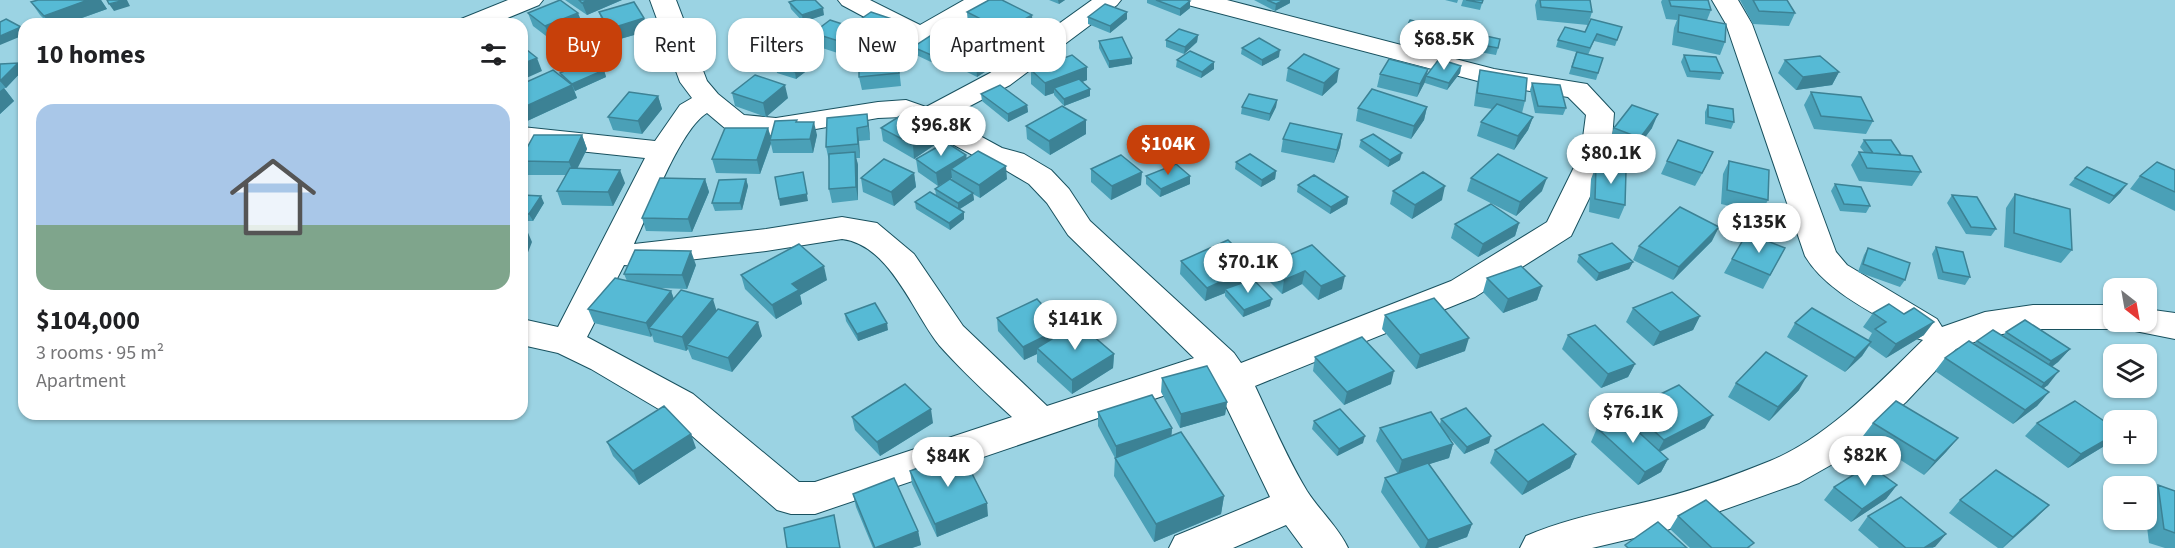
<!DOCTYPE html>
<html lang="en">
<head>
<meta charset="utf-8">
<style>
	body { margin:0; font-family:"Source Sans 3",sans-serif; background:#f2f2f2; color:#202124; height:100vh; display:flex; flex-direction:column; font-size:22px; white-space:nowrap }
	* { box-sizing:border-box; margin:0 }
	p { font-size:20px; color:#757577 }
	.icon { flex:none; width:33px; height:33px; fill:none; stroke:currentColor; stroke-width:2; stroke-linecap:round; stroke-linejoin:round }
	.map { position:relative; flex:1; overflow:hidden }
	.side { position:absolute; left:18px; top:18px; width:510px; height:402px; display:flex; flex-direction:column; background:#fff; border-radius:18px; box-shadow:0 2px 4px #0004 }
	.side>* { flex:none }
	.banner { position:absolute; left:546px; top:18px; width:570px; height:54px; display:flex; gap:12px }
	.needle { width:39px; rotate:149deg }
	.buttons { position:absolute; left:2103px; top:278px; display:grid; gap:12px }
	.buttons a { display:grid; place-items:center; width:54px; height:54px; border-radius:12px; background:#fff; box-shadow:0 2px 4px #0004; font-size:30px }
	.price { position:absolute; translate:-50% -51px; padding:0 14px; border-radius:21px; background:#fff; color:#222; font-size:20px; line-height:39px; filter:drop-shadow(0 2px 3px #0008) }
	.price::after { content:''; position:absolute; left:50%; top:36px; width:18px; height:14px; margin-left:-9px; background:inherit; clip-path:polygon(0 0,100% 0,50% 100%) }
	.price.on { background:#c7400a; color:#fff }
	ul { padding:0; list-style:none }
	li { display:grid; align-content:center; gap:12px; height:318px; padding:0 18px }
	li+li { border-top:2px solid #e0e0e0 }
	li span { display:grid; place-items:center; height:186px; border-radius:18px; color:#555 }
	li>.icon { margin-inline-start:auto }
	span .icon { width:108px; height:108px; fill:#fffc; stroke-width:1 }
	li b { font-size:26px }
	h2 { display:flex; justify-content:space-between; align-items:center; height:72px; padding:0 18px; font-size:26px }
	.pill { padding:0 21px; border-radius:18px; background:#fff; box-shadow:0 2px 4px #0004; font-size:21px; line-height:54px }
	.pill.on { background:#c7400a; color:#fff }
	.map>svg:first-child { display:block }
	.lines { fill:none; stroke-linecap:round; stroke-linejoin:round }
	.minor-casing { stroke:#18515f; stroke-width:2 }
	.minor { fill:#fff; fill-rule:evenodd }
	.wall { fill:#4aa0b7 }
	.shaded-wall { fill:#3c8295 }
	.building { fill:#56bad5; stroke:#3c8295; stroke-width:1.5 }
</style>
</head>
<body>
<div class="map">
<svg width="2175" height="548" viewBox="0 0 2175 548">
	<rect width="100%" height="100%" fill="#9bd3e3"/>
	<g class="lines">
		<defs>
			<path id="minor" d="M508,0h35l-4,5 -46,19h-36l4,-5z
				M650,0h26l31,81 11,13 26,21 32,3 102,-16 28,-2 20,7 64,-34 102,-73h29l-4,5 -107,80 -63,33 55,30 22,6 27,16 18,19 21,32 144,132 7,10 210,-82 96,-59 34,-69 5,-38 -18,-18 -75,-12 -305,-80 -4,-5h43l267,69 93,15 27,29 -3,40 -40,83 -96,61 -220,89c17,36 32,72 52,105 13,20 31,36 41,57h-45l-17,-23 -53,23h-64l6,-12 95,-39 -57,-118 -398,135h-24l-14,-4 -110,-96 -76,-45 -33,-16 -36,-8v-26l36,8 87,-169 -123,-13v-18l133,14 25,-36 12,-7 -12,-16zM707,113l19,16 50,7 102,-18 24,-1 80,43 20,8 27,16 18,19 21,32 126,123 -147,48 -84,-80 -49,-72 -37,-31 -35,-6 -76,12 -132,15c15,-31 46,-115 73,-131zM842,239c48,6 70,72 97,106 22,25 48,49 73,72l-197,65h-16l-106,-88 -106,-57 37,-72 12,1 130,-15z
				M838,0h32l50,25 44,-25h31l-4,5 -62,37 -9,2 -9,-2 -69,-37z
				M1712,0h26l14,24 84,228 11,13 90,54 5,8 43,-15 48,-7h81v16h32v-12l29,4v26l-45,-9 -3,-6 -13,5h-81l-43,7 -34,13 -50,53 -68,59 -39,22 -135,48 -72,17h-72l6,-12c44,-19 89,-26 136,-38 36,-9 73,-23 108,-37 57,-23 109,-78 153,-121l-10,-3c-36,-23 -86,-44 -108,-81l-79,-232z"/>
		</defs>
		<use href="#minor" class="minor-casing"/>
		<use href="#minor" class="minor"/>
	</g>
	<path class="wall" d="M37,0h64l6,9 -42,15h-16l-9,-9 -9,-13z
		M565,0h57l-35,15z
		M1049,0h16l-6,4z
		M1147,0h40l3,1v7l-10,8 -33,-13z
		M1254,0h36v3l-15,8z
		M1445,0h13l-1,3z
		M1463,0h20l-3,10 -19,-4z
		M1537,0h53l2,12 -4,13 -51,-5 -2,-15z
		M1662,0h46l3,10 -4,10 18,22 -5,13 -48,-10 2,-17 3,-8 -11,-1 -5,-17z
		M1740,0h47l8,13 -6,13 -36,-2z
		M789,2l35,13 -21,7 -12,-13z
		M599,12l45,6 4,13 -35,10 -10,-16z
		M967,12l66,16 -28,16 -37,-19z
		M1127,12v7l-17,14 -22,-9v-7z
		M528,13l55,13 12,22 -25,8 -15,-19 -5,2 -17,-13z
		M892,19l1,7 -12,9 -21,-8 -2,-6z
		M1432,25l-1,7 -8,15 -21,-5 1,-7z
		M1622,27l-7,19 -21,-5 -6,14 15,3 -7,22 -27,-6 7,-22 -20,-5 2,-7 27,-8z
		M813,33l53,11 -16,13 -34,-11z
		M1472,33l26,15 -2,7 -28,-5z
		M1198,35l-1,7 -13,12 -18,-7v-7z
		M1099,41l33,23 -23,4 -10,-20z
		M953,42l51,4 1,13 -28,18 -32,-16 -1,-7 -13,8 -17,-8 -1,-7z
		M753,45l29,12 -18,7 -10,-12z
		M1242,48l37,9 -17,9 -21,-12z
		M897,49l4,37 -39,4 -3,-13z
		M817,55l1,7 -22,17 -19,-6 -1,-7z
		M1684,55l39,18 -3,7 -33,-3 -6,-15z
		M1177,60l37,9 -13,9 -25,-11z
		M1785,60l54,12 -7,13 -36,5 -18,-17z
		M18,63l5,7 -17,18h-2l10,13 -14,13v-50z
		M1461,66l-1,7 -13,17 -22,-7 1,-7z
		M1288,68l49,14 -15,14 -36,-15z
		M1428,69l-3,13 -8,15 -40,-10 3,-13z
		M604,70l2,7 -31,14 -1,-1 3,8 -52,24 -3,-2v-36l39,-8 -1,-3z
		M1031,70l56,10 -5,2 8,14 -26,10 -10,-11v-2l-9,3 -14,-12z
		M1480,70l45,31 -3,12 11,4 -5,13 -14,20 -37,-14 4,-14 11,-13 -18,-3 3,-23z
		M1532,83l34,25 -3,7 -28,-2 -5,-23z
		M1811,92l62,29 -7,13 -52,-5 -10,-24z
		M732,93l56,5 -22,19 -31,-11z
		M981,94l46,11 1,7 -20,10 -26,-21z
		M658,96l4,13 -20,25 -29,-4 -5,-13z
		M1277,100l-1,7 -7,14 -28,-7 1,-7z
		M1708,105l26,17 -3,7 -26,-5v-12z
		M1427,107l-3,13 -13,19 -55,-18 2,-13z
		M867,114l2,13 1,13 -11,1 1,17h-4l2,7v35l-26,3 -3,-14v-28l-3,-14z
		M797,120v2l20,13 -4,18h-40l-2,-9 -11,30 -44,-1 -4,-14 56,-31 3,9z
		M1086,120v14l-36,21 -23,-16 -1,-13z
		M881,128l65,9 -32,22 -31,-18z
		M1614,128h38l-18,24 -25,-10z
		M1342,134l-2,13 -6,16 -53,-11 2,-13z
		M582,135l5,14 -10,20 48,14 -12,23 -51,-1 -5,-14 9,-16h-40l-4,-8v-10z
		M1361,140l39,20 -12,7 -29,-20z
		M1864,140l37,15 20,17 -9,14 -53,-5 -8,-16 8,-13h5l-4,-5z
		M966,155l1,4 40,20 -27,19 -7,-4 1,6 -14,9 4,3v7l-14,11 -34,-21 -1,-7 21,-7 -1,-6 17,-9v-2l-14,8 -20,-14 -2,-13z
		M1667,161l40,4 -12,21 -34,-12z
		M1729,161l39,39 -7,13 -40,-9 2,-30z
		M1236,162l40,9 -1,8 -14,8 -26,-18z
		M1596,166l29,39 -6,14 -30,-7 2,-33z
		M1091,169l50,16 -30,15 -20,-18z
		M2175,170v41l-45,-22 10,-13z
		M914,173l2,14 -22,19 -31,-14 -2,-14z
		M1146,176l44,8 -30,13 -14,-13z
		M1471,178l71,13 -26,25 -49,-25z
		M2075,178l46,14 -12,12 -40,-19z
		M705,179l4,13 -17,40 -46,-1 -4,-13z
		M746,179l2,7 -6,24 -27,1 -3,-8z
		M1835,184l35,22 -4,7 -26,-2 -9,-20z
		M1298,185l50,12 -1,7 -17,10 -33,-22z
		M1393,191l49,9 -30,19 -22,-15z
		M2015,194l57,56 -11,13 -57,-16 2,-39z
		M522,195l22,8 -11,18h-11z
		M1952,195l44,34 -5,7 -25,-2 -19,-31z
		M1519,223l-4,13 -37,21 -27,-19 4,-14z
		M1712,241l-39,39 -40,-20 6,-14z
		M1312,245l30,44 -24,11 -16,-16 -20,10 -16,-16 2,-14z
		M1936,247l34,30 -5,8 -27,-6 -6,-25z
		M1785,248l-22,41 -39,-16 8,-14z
		M1868,248l37,32 -5,7 -42,-15 6,-17z
		M1579,255l54,7 -4,7 -33,12 -19,-19z
		M1181,261l72,18 17,27 -27,11 -18,-21v-3l-20,8 -25,-27z
		M696,265l-9,24 -27,-1 11,3 3,8 43,12 45,25 -30,36 -40,-13 -4,-10 -2,2 -32,-9 -2,-7 -1,2 -57,-14 -6,-14 39,-28 -3,-7z
		M741,275l86,5 -27,15 2,9 -26,15 -31,-30z
		M1487,278l55,8 -5,14 -34,13 -20,-21z
		M1633,308l67,8 -7,14 -40,16 -27,-24z
		M1873,313l51,22 -38,23 -17,-12 -7,10 -17,16 -58,-35 8,-14 73,17 4,-7 -9,-6z
		M845,314l43,16 -30,11 -12,-20z
		M1385,315l80,36 -49,18 -34,-40z
		M997,318l66,14 51,22 -1,14 -41,26 -35,-32v-8l-13,6 -26,-29z
		M2006,332l64,17 -12,13 -6,5 -4,18 -5,3 6,4 -12,14 -24,18 -78,-53 10,-13 29,-14 3,-3 26,-5z
		M1568,335l67,29 -7,13 -27,11 -39,-39z
		M1315,357l76,27 -47,21 -31,-34z
		M1162,378l65,24 -2,13 -45,13 -19,-36z
		M1736,383l63,7 -30,31 -41,-24z
		M1630,409l75,19 -45,24 8,7 -7,13 -23,13 -47,-43 6,-14 28,-8z
		M1098,412l74,16 -1,8 53,60 -3,18 -67,28 -40,-66 1,-18 -17,-32z
		M852,417l81,6 -53,33 -25,-26z
		M1441,419l48,24 -25,11 -15,-17 4,7 -4,14 -20,6 43,60 -5,13 -30,11h-17l-39,-56 4,-14 13,-4 -22,-33 4,-13 60,-4z
		M1314,421l49,22 -26,13 -25,-27z
		M1873,423l85,15 -12,14 -22,23 -61,-39z
		M2037,423l69,22 -38,23 -43,-32z
		M607,442l89,6 -57,37 -26,-29z
		M1495,450l81,4 -6,14 -48,27 -32,-32z
		M910,471l78,45 -51,21 -25,-53z
		M1897,485l-11,14 -35,23 -27,-22 10,-13z
		M2158,485l17,6v57h-10l-16,-5 -3,-24v-22z
		M853,494l65,37 3,14 -9,3h-39l-17,-41z
		M1960,500l76,18 -33,30h-5l-49,-35z
		M1678,516l73,32h-61l-20,-19z
		M1868,516l78,18 -13,14h-54l-21,-18z"/>
	<path class="shaded-wall" d="M88,0h13l6,9 -42,15h-15l-6,-8z
		M125,0h2l3,6 -16,5 -5,-7z
		M588,0h34l-35,15 -5,-12z
		M1058,0h7l-6,4z
		M1284,0h6v3l-15,8 1,-7z
		M1190,1v7l-10,8v-7z
		M823,8l1,7 -21,7 -1,-7z
		M1127,12v7l-17,14v-7z
		M578,13l5,12h-32l4,12 -5,2 -5,-13z
		M1032,15l1,13 -28,16 -1,-13z
		M644,18l4,13 -35,10 -4,-12z
		M892,19l1,7 -12,9 -1,-7z
		M1432,25l-1,7 -8,15 2,-7z
		M21,27l3,4v4l-24,10v-9z
		M864,31l2,13 -16,13 -2,-13z
		M591,35l4,13 -25,8 -5,-13z
		M1198,35l-1,7 -13,12 1,-7z
		M953,40l1,7 -11,1 1,6 -13,8v-7z
		M1004,46l1,13 -28,18 -1,-13z
		M1280,50l-1,7 -17,9v-6z
		M781,51l1,6 -18,7 -2,-7z
		M817,55l1,7 -22,17 -1,-7z
		M537,58l5,13 -20,9v-16z
		M1132,58v6l-23,4v-7z
		M1214,62v7l-13,9 1,-6z
		M18,63l5,7 -17,18 -6,-7z
		M1461,66l-1,7 -13,17 2,-7z
		M1087,67v13l-30,12 -3,-4v5l-9,3v-13z
		M1339,69l-2,13 -15,14 2,-13z
		M1428,69l-3,13 -8,15 3,-13z
		M604,70l2,7 -31,14 -3,-7z
		M1839,72l-7,13 -36,5 7,-13z
		M572,85l5,13 -52,24 -3,-7v-7z
		M785,85l3,13 -22,19 -3,-14z
		M4,88l10,13 -14,13v-23z
		M1090,89v7l-26,10v-7z
		M658,96l4,13 -20,25 -4,-13z
		M1277,100l-1,7 -7,14 1,-7z
		M1027,105l1,7 -20,10v-8z
		M1427,107l-3,13 -13,19 3,-13z
		M867,114l2,13 1,13 -2,-14z
		M1658,114l-6,14 -18,24 6,-14z
		M1533,117l-5,13 -14,20 4,-14z
		M1086,120v14l-36,21 -1,-14z
		M814,122l3,13 -4,18 -3,-14z
		M945,124l1,13 -32,22 -1,-14z
		M768,128l3,12h-1l1,3 -11,31 -3,-14z
		M857,128l2,13 1,17 -2,-14z
		M1342,134l-2,13 -6,16 3,-13z
		M582,135l5,14 -13,26 -5,-13z
		M855,152l3,13v35l-2,-13z
		M1402,153l-2,7 -12,7 2,-7z
		M966,155l2,14h-17l1,9 -14,8 -2,-13z
		M1006,166l1,13 -27,19 -1,-13z
		M620,170l5,13 -12,23 -5,-14z
		M1276,171l-1,8 -14,8 1,-7z
		M803,172l5,29 -28,5 -1,-7z
		M1142,172l-1,13 -30,15 1,-14z
		M914,173l2,14 -22,19 -3,-14z
		M1190,176v8l-30,13 1,-8z
		M1547,178l-5,13 -26,25 4,-14z
		M705,179l4,13 -17,40 -4,-13z
		M746,179l2,7 -6,24 -2,-7z
		M2127,184l-6,8 -12,12 5,-8z
		M1445,186l-3,14 -30,19 3,-14z
		M973,193l1,7 -16,10v-7z
		M541,196l3,7 -11,18 -4,-7z
		M1348,197l-1,7 -17,10 1,-7z
		M964,212v7l-14,11 -1,-7z
		M1519,223l-4,13 -37,21 5,-13z
		M1719,227l-7,14 -39,39 6,-13z
		M526,228l6,14 -10,26v-30z
		M691,251l5,14 -9,24 -5,-14z
		M1633,262l-4,7 -33,12 3,-8z
		M824,266l3,14 -27,15 2,9 -26,15 -4,-14 20,-21z
		M1255,266l-2,14 -28,9v4l-20,8 2,-13z
		M1305,271l-3,13 -20,10 2,-14z
		M1345,276l-3,13 -24,11 3,-14z
		M1542,286l-5,14 -34,13 5,-14z
		M671,291l5,14 -27,23 3,7 -1,2 -5,-14z
		M713,299l4,13 -30,33 1,4 -2,2 -4,-14z
		M1272,299l-2,7 -27,11 1,-7z
		M1700,316l-7,14 -40,16 7,-14z
		M758,322l4,14 -30,36 -4,-14z
		M1934,322l-10,13 -38,23 10,-14z
		M887,323l1,7 -30,11 -1,-7z
		M1063,327v14l-26,7v6l-13,6 -1,-13z
		M1469,338l-4,13 -49,18 4,-14z
		M1871,342l-9,14 -17,16 10,-14z
		M2070,349l-12,13 -18,13 11,-14z
		M1114,354l-1,14 -41,26v-14z
		M1635,364l-7,13 -27,11 7,-14z
		M1394,371l-3,13 -47,21 3,-13z
		M2059,371l-11,14 -16,12 12,-14z
		M1807,376l-8,14 -30,31 9,-14z
		M2049,392l-12,14 -24,18 12,-14z
		M1227,402l-2,13 -45,13 1,-14z
		M931,409l2,14 -53,33 -3,-14z
		M1713,415l-8,13 -48,25 7,-13z
		M1172,428l-1,14 -55,18v-14z
		M691,434l5,14 -57,37 -6,-14z
		M2114,435v3l-8,7 -38,23 13,-14z
		M1365,436l-2,7 -26,13 2,-7z
		M1491,436l-2,7 -25,11 3,-7z
		M1958,438l-12,14 -22,23 11,-14z
		M1453,444l-4,14 -51,16 4,-14z
		M1576,454l-6,14 -48,27 6,-13z
		M1668,459l-7,13 -23,13 7,-13z
		M1897,485l-11,14 -35,23 11,-13z
		M1224,496l-3,18 -67,28 2,-18z
		M987,503l1,13 -51,21 -2,-13z
		M2049,505l-13,13 -34,30 11,-11z
		M1472,524l-5,13 -30,11h-12l3,-8z
		M918,531l3,14 -9,3h-36z
		M1946,534l-11,13 -11,1z"/>
	<path class="building" d="M38,0h50l-44,16 -13,-14z
		M107,0h18l-16,4z
		M560,0l18,13 -33,13 -17,-13z
		M579,0h9l-6,3z
		M796,0h19l8,8 -21,7 -13,-13z
		M989,0h13l30,15 -28,16 -37,-19z
		M1156,0h31l3,1 -10,8z
		M1267,0h17l-8,4z
		M1466,0h17l-1,3z
		M1540,0h50l2,12 -51,-5z
		M1669,0h39l3,10 -40,-4z
		M1753,0h34l8,13 -36,-2z
		M634,2l10,16 -35,11 -10,-17z
		M1105,4l22,8 -17,14 -22,-9z
		M871,12l21,7 -12,9 -22,-7z
		M1679,15l47,9 -1,18 -47,-10z
		M575,17l16,18 -26,8 -14,-18z
		M6,19l15,8 -21,9v-14z
		M1591,19l31,8 -5,13 -20,-6 -7,14 -32,-8 7,-13 20,5z
		M423,20l4,4h-15z
		M830,20l34,11 -16,13 -35,-11z
		M1410,20l22,5 -7,15 -22,-5z
		M1179,29l19,6 -13,12 -19,-7z
		M972,31l32,15 -28,18 -33,-16z
		M936,32l17,8 -22,15 -18,-8z
		M1472,33l28,6 -2,9 -28,-5z
		M1122,37l10,21 -23,3 -10,-20z
		M1259,38l21,12 -18,10 -20,-12z
		M771,39l10,12 -19,6 -9,-12z
		M522,46l15,12 -15,6z
		M798,49l19,6 -22,17 -19,-6z
		M897,49l2,24 -40,4v-24z
		M1190,51l24,11 -12,10 -25,-12z
		M1577,52l26,6 -5,15 -26,-6z
		M1304,54l35,15 -15,14 -36,-15z
		M1072,55l15,12 -42,16 -14,-13z
		M1684,55l32,2 7,16 -33,-2z
		M1820,56l19,16 -36,5 -18,-17z
		M591,59l13,11 -32,14 -12,-11z
		M1389,59l39,10 -8,15 -40,-10z
		M1439,59l22,7 -12,17 -23,-7z
		M18,63l-18,18v-17z
		M553,70l19,15 -50,23v-24z
		M1480,70l47,8 -2,23 -48,-8z
		M755,75l30,10 -22,18 -31,-10z
		M1079,79l11,10 -26,10 -10,-11z
		M1532,83l28,2 6,23 -28,-2z
		M1000,85l27,20 -19,9 -27,-20z
		M1372,89l55,18 -13,19 -56,-18z
		M629,92l29,4 -20,25 -30,-4z
		M1811,92l50,5 12,24 -52,-5z
		M1249,94l28,6 -7,14 -28,-7z
		M1497,104l36,13 -15,19 -37,-14z
		M1632,105l26,9 -18,24 -26,-10z
		M1708,105l25,4 1,13 -26,-5z
		M1062,106l24,14 -37,21 -23,-15z
		M914,107l31,17 -32,21 -32,-17z
		M867,114l1,12 -11,2 1,16 -32,3 1,-29z
		M797,120l-1,2h18l-4,17 -40,1 5,-19z
		M1290,123l52,11 -5,16 -54,-11z
		M725,128h43l-11,32 -45,-1z
		M1373,134l29,19 -12,7 -29,-20z
		M534,135h48l-13,27 -47,-1v-4z
		M1678,140l35,12 -11,21 -35,-12z
		M1864,140h27l10,15 -28,-2z
		M946,142l20,13 -30,18 -20,-14z
		M978,151l28,15 -27,19 -28,-16z
		M855,152l1,35 -27,2v-35z
		M1859,152l53,4 9,16 -54,-4z
		M1250,154l26,17 -14,9 -26,-18z
		M1498,154l49,24 -27,24 -49,-24z
		M1121,155l21,17 -30,14 -21,-17z
		M884,159l30,14 -23,19 -30,-14z
		M1729,161l40,9 -1,30 -41,-10z
		M2157,162l18,8v22l-35,-16z
		M1176,164l14,12 -29,13 -15,-13z
		M1596,166l30,5 -1,34 -30,-6z
		M2087,167l40,17 -13,12 -39,-18z
		M570,168l50,2 -12,22 -51,-1z
		M803,172l4,22 -28,5 -4,-22z
		M1423,172l22,14 -30,19 -22,-14z
		M1314,175l34,22 -17,10 -33,-22z
		M660,178l45,1 -17,40 -46,-1z
		M746,179l-6,24h-28l7,-23z
		M950,179l23,14 -15,10 -23,-14z
		M1835,184l26,3 9,19 -26,-2z
		M930,192l34,20 -15,11 -34,-21z
		M2015,194l55,15 2,41 -58,-17z
		M522,195l19,1 -12,18h-7z
		M1952,195l25,2 19,32 -25,-2z
		M1491,204l28,19 -36,21 -28,-20z
		M1680,207l39,20 -40,40 -40,-21z
		M522,228h4l-4,10z
		M1747,233l38,15 -15,27 -38,-16z
		M1228,240l27,26 -48,22 -26,-27z
		M1612,243l21,19 -34,11 -20,-18z
		M799,244l25,22 -32,18 7,6 -27,15 -31,-30z
		M1312,245l33,31 -24,10 -16,-15 -21,9 -16,-16z
		M1936,247l27,5 7,25 -27,-5z
		M1868,248l42,15 -5,17 -42,-16z
		M635,250l56,1 -9,24 -58,-1z
		M1521,266l21,20 -34,13 -21,-21z
		M615,278l56,13 -25,32 -58,-14z
		M1253,279l19,20 -28,11 -19,-21z
		M681,290l32,9 -31,38 -33,-9z
		M1672,292l28,24 -40,16 -27,-24z
		M1434,298l35,40 -49,17 -35,-40z
		M1037,299l26,28 -40,20 -26,-29z
		M875,303l12,20 -30,11 -12,-20z
		M1889,304l15,10 10,-6 20,14 -38,22 -21,-15 11,-7 -13,-9z
		M1812,308l59,34 -16,16 -60,-35z
		M718,309l40,13 -30,36 -41,-13z
		M2025,320l45,29 -19,12 -45,-29z
		M1078,323l36,31 -42,26 -35,-32z
		M1595,325l40,39 -27,10 -40,-39z
		M1993,330l66,41 -15,12 -67,-42z
		M1362,337l32,34 -47,21 -32,-35z
		M1969,341l80,51 -24,18 -80,-52z
		M1766,352l41,24 -29,31 -42,-24z
		M1207,366l20,36 -46,12 -19,-36z
		M905,384l26,25 -54,33 -25,-25z
		M1679,385l34,30 -49,25 -34,-31z
		M1152,395l20,33 -56,18 -18,-34z
		M1896,401l62,37 -23,23 -62,-38z
		M2075,401l39,27v7l-33,19 -44,-31z
		M664,406l27,28 -58,37 -26,-29z
		M1466,408l25,28 -24,11 -26,-28z
		M1340,409l25,27 -26,13 -25,-28z
		M1431,412l22,32 -51,16 -22,-32z
		M1621,416l47,43 -23,13 -48,-44z
		M1543,424l33,30 -48,28 -33,-32z
		M1181,432l43,64 -68,28 -41,-66z
		M961,452l26,51 -52,21 -25,-53z
		M1428,463l44,61 -44,16 -43,-62z
		M1869,465l28,20 -35,24 -28,-22z
		M1996,470l53,35 -36,32 -53,-37z
		M894,478l24,53 -43,17 -22,-54z
		M2158,485l17,6v42l-11,-4z
		M1901,497l45,37 -22,14h-18l-38,-32z
		M1706,500l48,43 -7,5h-35l-34,-32z
		M834,515l6,33h-53l-3,-20z
		M1658,522l29,26h-59l-3,-3z"/>
</svg>
<div class="buttons">
<a><svg class="needle" viewBox="-14 -14 28 28"><path d="M0-13l5 13h-10z" fill="#e53935"/><path d="M0 13l5-13h-10z" fill="#757577"/></svg></a>
<a><svg class="icon" aria-label="layers" viewBox="0 0 24 24"><path d="M12 4l9 5-9 5-9-5zM3 14l9 5 9-5"/></svg></a>
<a>+</a>
<a>−</a>
</div>
<b class="price" style="left:1444px;top:71px">$68.5K</b>
<b class="price" style="left:941px;top:157px">$96.8K</b>
<b class="price on" style="left:1168px;top:176px">$104K</b>
<b class="price" style="left:1611px;top:185px">$80.1K</b>
<b class="price" style="left:1759px;top:254px">$135K</b>
<b class="price" style="left:1248px;top:294px">$70.1K</b>
<b class="price" style="left:1075px;top:351px">$141K</b>
<b class="price" style="left:1633px;top:444px">$76.1K</b>
<b class="price" style="left:1865px;top:487px">$82K</b>
<b class="price" style="left:948px;top:488px">$84K</b>
<div class="banner">
<a class="pill on">Buy</a>
<a class="pill">Rent</a>
<a class="pill">Filters</a>
<a class="pill">New</a>
<a class="pill">Apartment</a>
</div>
<section class="side">
<h2>10 homes<svg class="icon" aria-label="filters" viewBox="0 0 24 24"><path d="M4 7h16M4 17h16"/><circle cx="9" cy="7" r="2"/><circle cx="15" cy="17" r="2"/></svg></h2>
<ul>
<li><span style="background:linear-gradient(#a9c7e8 65%,#7fa58c 0)"><svg class="icon" aria-label="home" viewBox="0 0 24 24"><path d="M3 11l9-7 9 7M6 9v11h12V9"/></svg></span><div><b>$104,000</b><p>3 rooms · 95 m²</p><p>Apartment</p></div></li>
</ul>
</section>
</div>
</body>
</html>
